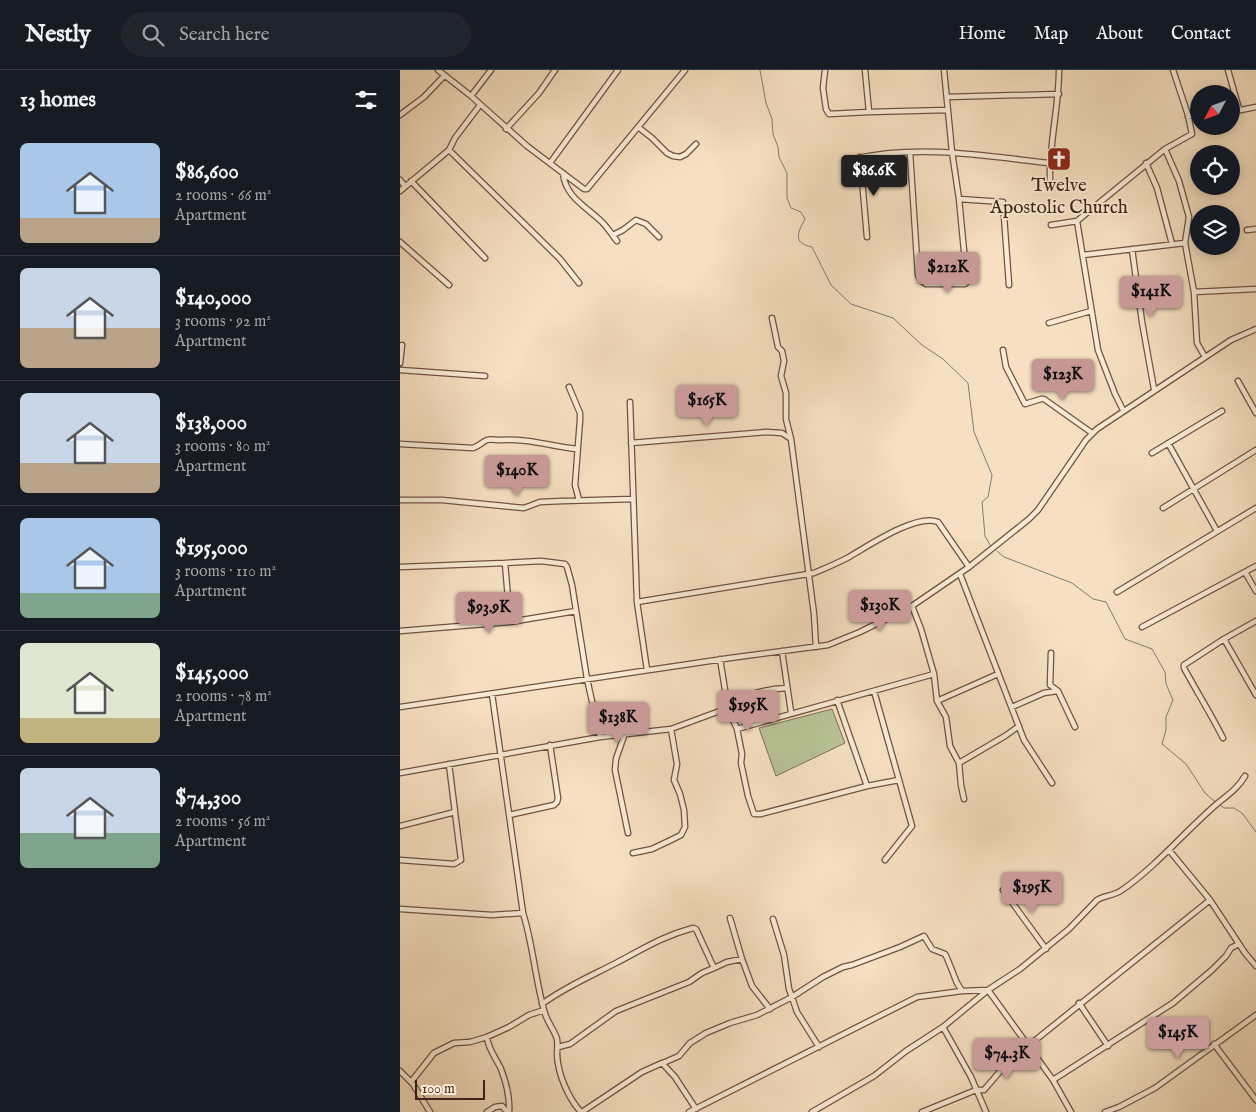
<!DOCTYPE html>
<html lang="en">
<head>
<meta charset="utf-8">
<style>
	body { margin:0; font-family:"IM FELL English",serif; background:#20242c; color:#f1f3f6; height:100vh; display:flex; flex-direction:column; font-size:19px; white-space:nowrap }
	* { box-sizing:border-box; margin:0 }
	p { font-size:16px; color:#9ea1a6 }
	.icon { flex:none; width:28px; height:28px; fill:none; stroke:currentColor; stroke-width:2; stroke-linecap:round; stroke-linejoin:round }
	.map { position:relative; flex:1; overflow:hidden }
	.panel { display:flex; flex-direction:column; background:#171b24; width:400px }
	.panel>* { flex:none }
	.needle { width:32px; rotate:229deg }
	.tools { position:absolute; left:790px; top:15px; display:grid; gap:10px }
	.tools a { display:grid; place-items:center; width:50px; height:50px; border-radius:50%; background:#171b24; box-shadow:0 2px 12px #0003; font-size:25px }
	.scale { position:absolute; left:15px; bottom:12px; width:70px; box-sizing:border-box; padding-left:5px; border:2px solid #422216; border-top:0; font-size:14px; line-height:18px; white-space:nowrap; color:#422216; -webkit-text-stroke:4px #f9ebd7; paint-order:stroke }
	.price { position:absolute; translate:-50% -42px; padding:0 11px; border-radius:5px; background:#c59692; color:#111; font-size:16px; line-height:32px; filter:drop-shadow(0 1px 2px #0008) }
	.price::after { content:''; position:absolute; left:50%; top:30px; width:15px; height:11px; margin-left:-8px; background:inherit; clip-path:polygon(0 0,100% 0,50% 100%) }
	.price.on { background:#222; color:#fff }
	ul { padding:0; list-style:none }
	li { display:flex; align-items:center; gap:15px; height:125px; padding:0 20px }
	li+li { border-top:1px solid #363941 }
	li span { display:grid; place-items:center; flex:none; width:140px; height:100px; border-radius:8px; color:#555 }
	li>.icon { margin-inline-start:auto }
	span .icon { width:60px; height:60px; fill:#fffc; stroke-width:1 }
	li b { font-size:21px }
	h2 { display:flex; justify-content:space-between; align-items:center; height:60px; padding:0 20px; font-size:21px }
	header { display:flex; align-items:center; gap:30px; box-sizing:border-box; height:70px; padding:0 25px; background:#171b24; border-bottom:1px solid #363941 }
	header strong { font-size:24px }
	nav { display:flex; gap:28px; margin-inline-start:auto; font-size:18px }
	.search { width:350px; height:45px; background:#20242c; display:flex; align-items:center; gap:12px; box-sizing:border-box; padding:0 18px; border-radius:28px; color:#9ea1a6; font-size:19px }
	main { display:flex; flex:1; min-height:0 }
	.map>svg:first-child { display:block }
	.green { fill:#b7c396; stroke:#7c7256 }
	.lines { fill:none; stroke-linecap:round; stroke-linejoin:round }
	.stream { stroke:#797f75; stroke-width:1 }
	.minor-casing { stroke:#6f5241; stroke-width:7 }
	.minor { stroke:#f9ebd7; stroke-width:4.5 }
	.labels { text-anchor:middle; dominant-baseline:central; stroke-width:4; stroke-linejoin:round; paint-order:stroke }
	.poi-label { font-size:19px; fill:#422216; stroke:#f9ebd7 }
</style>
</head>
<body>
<header>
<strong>Nestly</strong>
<div class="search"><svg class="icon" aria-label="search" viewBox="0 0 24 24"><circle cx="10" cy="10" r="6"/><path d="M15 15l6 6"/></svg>Search here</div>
<nav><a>Home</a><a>Map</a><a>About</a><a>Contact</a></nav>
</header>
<main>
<section class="panel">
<h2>13 homes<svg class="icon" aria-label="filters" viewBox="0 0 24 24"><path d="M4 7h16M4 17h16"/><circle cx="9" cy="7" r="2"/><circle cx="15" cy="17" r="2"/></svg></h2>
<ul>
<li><span style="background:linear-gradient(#a9c7e8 75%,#b9a48a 0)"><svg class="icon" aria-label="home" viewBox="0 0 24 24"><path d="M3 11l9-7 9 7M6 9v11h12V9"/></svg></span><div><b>$86,600</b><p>2 rooms · 66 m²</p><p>Apartment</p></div></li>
<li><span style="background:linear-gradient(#c9d6e8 60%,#b9a48a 0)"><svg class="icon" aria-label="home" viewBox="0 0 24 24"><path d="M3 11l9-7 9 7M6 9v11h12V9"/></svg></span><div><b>$140,000</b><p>3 rooms · 92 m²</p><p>Apartment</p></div></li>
<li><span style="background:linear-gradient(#c9d6e8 70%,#b9a48a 0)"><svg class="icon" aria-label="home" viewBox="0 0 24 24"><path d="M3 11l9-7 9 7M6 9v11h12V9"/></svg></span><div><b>$138,000</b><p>3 rooms · 80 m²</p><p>Apartment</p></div></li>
<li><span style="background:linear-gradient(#a9c7e8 75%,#7fa58c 0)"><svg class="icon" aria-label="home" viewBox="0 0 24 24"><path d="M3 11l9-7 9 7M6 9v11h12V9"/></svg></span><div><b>$195,000</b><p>3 rooms · 110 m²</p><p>Apartment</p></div></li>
<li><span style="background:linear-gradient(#dfe7d0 75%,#c2b280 0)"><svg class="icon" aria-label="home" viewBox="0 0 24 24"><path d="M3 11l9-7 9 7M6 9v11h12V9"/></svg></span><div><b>$145,000</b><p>2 rooms · 78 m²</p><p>Apartment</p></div></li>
<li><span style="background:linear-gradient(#c9d6e8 65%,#7fa58c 0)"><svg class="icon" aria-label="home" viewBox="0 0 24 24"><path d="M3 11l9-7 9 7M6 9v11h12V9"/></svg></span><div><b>$74,300</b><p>2 rooms · 56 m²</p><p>Apartment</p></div></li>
</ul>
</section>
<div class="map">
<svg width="856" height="1042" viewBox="0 0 856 1042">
	<rect width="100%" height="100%" fill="#f6e0c1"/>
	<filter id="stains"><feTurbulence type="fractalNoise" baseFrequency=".004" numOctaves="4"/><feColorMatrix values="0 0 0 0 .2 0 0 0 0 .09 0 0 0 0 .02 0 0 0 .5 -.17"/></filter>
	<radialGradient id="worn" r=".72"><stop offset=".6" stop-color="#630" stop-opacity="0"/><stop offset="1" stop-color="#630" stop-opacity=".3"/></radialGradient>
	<path class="green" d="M432,639l13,34 -69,33 -17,-48z"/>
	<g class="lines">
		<path class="stream" d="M360,0l6,33 6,16 1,15 5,13 1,10 8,16v25l4,10 10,4 4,7c-7,13 -13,24 7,28l19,38 20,19 42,14 29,27 21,14 25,24 6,49 18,43 -4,22 -6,5 3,34 5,9
			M597,481l7,6 68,26 21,16 13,3 19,37 27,10 13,23 1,12 7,16 -7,17v13l-4,14 24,20 19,29 8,7 11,8h10l8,5 14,19"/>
		<defs>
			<path id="minor" d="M38,0l33,26 56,50 57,43h3l98,-119
				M425,0l-2,18 3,21 3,5 40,-2 78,-2
				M465,0l4,42
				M828,0l11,39 2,1 15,-3
				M71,26l20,-26
				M547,27l112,-3
				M0,45l24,-18 20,-21
				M788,47l11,-4
				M238,57l14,11 15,15 6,3 7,1 6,-3 10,-10
				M106,59l33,-36 16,-23
				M765,79l14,32 10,36 -4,26
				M49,80l111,109 19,24
				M510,83l8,122 2,5 6,4h39l2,-2 -8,-83 -7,-47 -8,-82
				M460,87l7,80
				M454,89c64,-15 131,-3 195,4
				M150,93l68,-93
				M746,93l11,25 15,56
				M163,103c2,24 24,34 39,49 6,6 10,13 15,19
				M0,110l5,6
				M650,110c-1,-37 9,-73 9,-110
				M11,111l74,77
				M0,121l49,-41 6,-12 25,-33
				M559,129l44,3 6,83
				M677,151l21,129 17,44 8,16
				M651,155l26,-4 88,-72 27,-15 -4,-19 -15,-45
				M847,160l9,-1
				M213,165l10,-5 13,-10 10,4 13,13
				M0,172l49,43
				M732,179l10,73 12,67
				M683,185l102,-12 9,49 3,51 8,14
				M794,222l62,-3
				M372,248l6,29 4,4 2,10 -3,15 5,17v26l5,20
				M649,253l42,-12
				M603,280l3,17 19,37 16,-5h3l48,34
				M0,293l2,-18
				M0,300l85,6
				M838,311l18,32
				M169,317l11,26v7l-5,65 4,15
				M230,332l7,200 10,68
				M231,373l135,-11 16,1 9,6 23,175 2,33
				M768,373l49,88
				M0,374l73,4c6,-2 9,-6 14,-8 3,-1 8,0 12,0 28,-2 51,6 78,9
				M752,383l70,-42
				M0,430h42l82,8 16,-6 23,-1 70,-2
				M763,438l93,-58
				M0,497l105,-4
				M845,502l11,19
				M560,504l64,166 28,43
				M717,522l139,-84
				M237,532l177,-29c12,-5 24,-10 35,-16 19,-11 68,-44 89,-35l31,45
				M512,536l9,23 13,45 3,27 9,16 4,29 9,17 2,22 3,14
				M110,552l-5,-59 36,-2 24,3 2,3 5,18 15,94 13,58
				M742,557l114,-61
				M0,561l110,-9 66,-11
				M824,569l32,56
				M382,581l9,61
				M651,583l-1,32 8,6 17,36
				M320,589l8,49 9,21 5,25 -1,9 7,33 6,18h7l106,-28 32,-6
				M474,621l38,135 -27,34
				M92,624l31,219c10,32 12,65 21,97
				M437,630l30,86
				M537,631l61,-27
				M0,637l330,-49 98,-13 32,-13 52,-26 57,-39 60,-48 9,-9 48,-70 11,-11 134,-89 25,-11
				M612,637l32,-14 13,-2
				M337,659l197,-55
				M225,663l-9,26 -1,11 13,63
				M823,668c-12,-24 -26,-46 -39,-70v-3l40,-26 32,-18
				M559,693l46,-27 14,-10
				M0,703l200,-36 71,-8 57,-21c16,-15 38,-19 59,-20
				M109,745l45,-10 3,-3 1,-4 -8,-53
				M0,756l55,-14
				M769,780l41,50 35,53 11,13
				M233,783l19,-4 19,-9 10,-5 4,-8 -1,-17 -4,-16 -6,-14 3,-16 -6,-35
				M0,790l54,4 7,-4 -12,-96
				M603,820l43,59
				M0,839l92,6 31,-2
				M330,848l12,41
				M373,849l11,36 5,34 3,8 31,-20 20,-10 9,-2 48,-18 24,-11 8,13 13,5 2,4 10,25 5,8
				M679,933l29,43
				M142,934c23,-17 49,-28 74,-41 27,-14 47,-27 77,-35l3,1 18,39 13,-6 15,-3 10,27 18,23
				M543,957l28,50 15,35
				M87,967c1,12 9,21 14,32 5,13 9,29 8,43
				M814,974l42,56
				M158,977l12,-3 46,-33 73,-29 13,-9 12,-5
				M263,993l16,-7 11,-13 16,-10 24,-10 27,-8 35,-18 5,15 22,35
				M0,1001l13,13 17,28
				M653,1010l120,-77 39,-33 14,-14 5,-8 8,-4
				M11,1012l23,-29 20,-10 16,-1 17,-5 22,-10 20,-12 15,-5c2,11 10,19 13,29 1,6 0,10 0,16 1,19 11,43 24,57
				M87,1042l8,-5 7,-1 5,6
				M182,1042l60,-40 20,-9 13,14 21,32
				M289,1042l228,-115 45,-6 26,-1 65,90 18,32
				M412,1042l62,-36 32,-25 37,-24 45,-37 32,-21 49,-40 28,-29c8,-5 17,-4 25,-10 36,-25 63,-59 96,-87 11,-9 20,-15 27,-27
				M522,1042l54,-22h8l25,-29 19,-15 182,-146
				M705,1042l14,-5 36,-19 101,-73"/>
		</defs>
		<use href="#minor" class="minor-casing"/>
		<use href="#minor" class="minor"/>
	</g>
	<defs>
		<symbol id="church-square" viewBox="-11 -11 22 22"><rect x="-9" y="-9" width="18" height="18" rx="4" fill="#8f2418" stroke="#f9ebd7"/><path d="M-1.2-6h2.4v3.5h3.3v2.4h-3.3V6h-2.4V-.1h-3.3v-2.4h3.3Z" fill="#fff"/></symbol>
	</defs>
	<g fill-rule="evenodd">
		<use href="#church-square" x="645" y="75" width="28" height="28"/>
	</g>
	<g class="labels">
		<g class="poi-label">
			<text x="659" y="116">Twelve<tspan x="659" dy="22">Apostolic Church</tspan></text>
		</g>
	</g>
	<rect width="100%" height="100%" filter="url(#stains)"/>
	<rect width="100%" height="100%" fill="url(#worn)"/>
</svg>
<div class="tools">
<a><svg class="needle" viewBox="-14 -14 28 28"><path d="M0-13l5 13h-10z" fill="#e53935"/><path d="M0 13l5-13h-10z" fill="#9ea1a6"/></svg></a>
<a><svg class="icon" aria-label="locate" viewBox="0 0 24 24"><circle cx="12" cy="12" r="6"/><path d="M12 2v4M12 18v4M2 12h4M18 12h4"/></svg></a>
<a><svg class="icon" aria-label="layers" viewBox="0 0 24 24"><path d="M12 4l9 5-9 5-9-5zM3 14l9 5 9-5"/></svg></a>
</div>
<div class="scale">100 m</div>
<b class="price on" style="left:474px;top:127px">$86.6K</b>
<b class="price" style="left:548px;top:224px">$212K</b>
<b class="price" style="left:751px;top:248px">$141K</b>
<b class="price" style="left:663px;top:331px">$123K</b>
<b class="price" style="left:307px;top:357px">$165K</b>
<b class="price" style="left:117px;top:427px">$140K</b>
<b class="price" style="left:480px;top:562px">$130K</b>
<b class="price" style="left:89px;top:564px">$93.9K</b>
<b class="price" style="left:348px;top:662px">$195K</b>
<b class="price" style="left:218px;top:674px">$138K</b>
<b class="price" style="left:632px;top:844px">$195K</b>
<b class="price" style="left:778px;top:989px">$145K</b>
<b class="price" style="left:607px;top:1010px">$74.3K</b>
</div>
</main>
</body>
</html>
